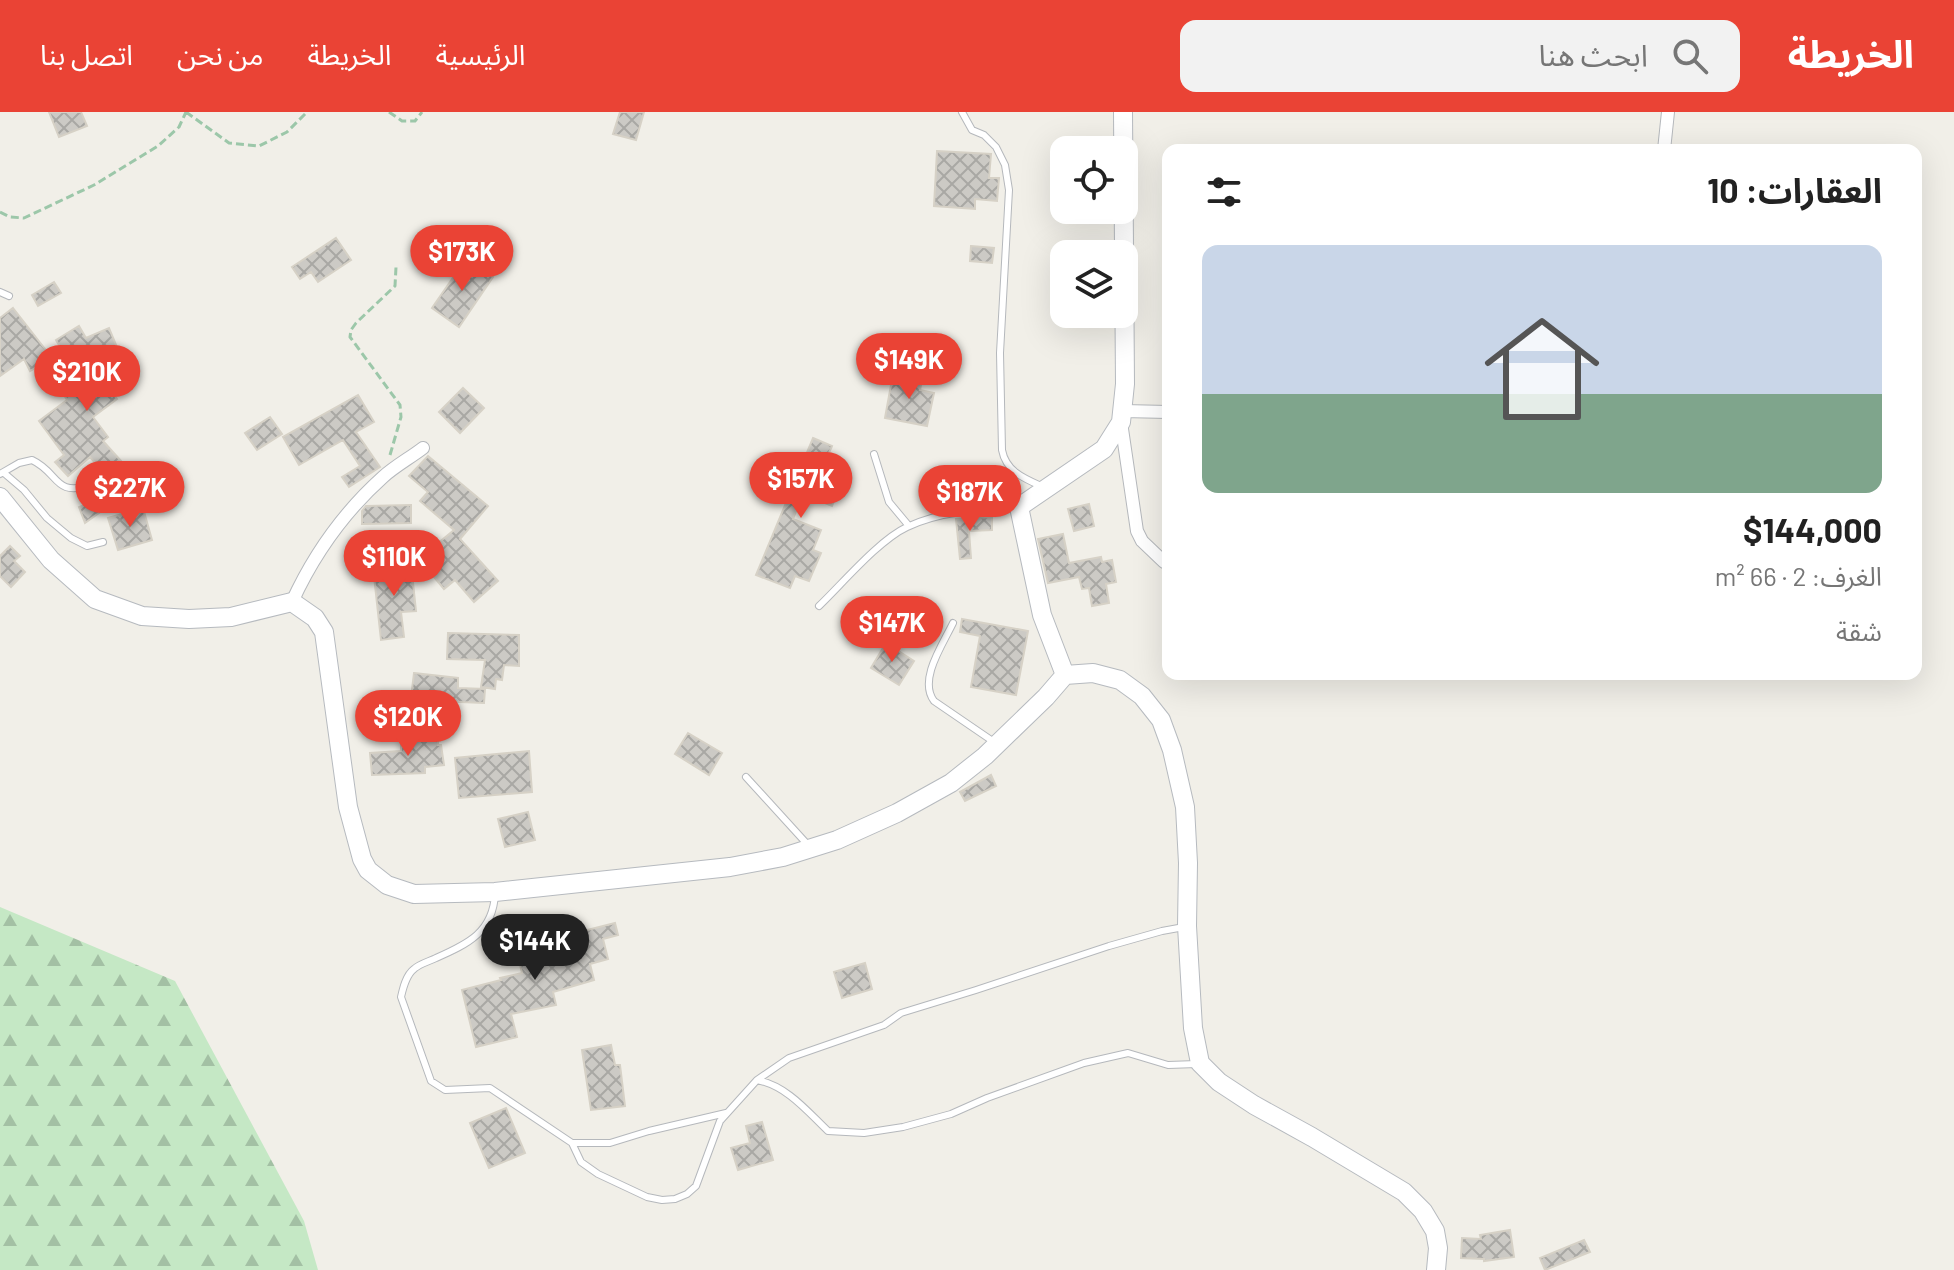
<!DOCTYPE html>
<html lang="ar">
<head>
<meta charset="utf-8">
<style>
	body { margin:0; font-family:Barlow,"Noto Sans Arabic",sans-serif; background:#f2f2f2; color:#222; direction:rtl; height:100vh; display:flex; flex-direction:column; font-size:30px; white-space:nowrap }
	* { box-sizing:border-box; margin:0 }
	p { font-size:26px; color:#767676 }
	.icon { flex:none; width:44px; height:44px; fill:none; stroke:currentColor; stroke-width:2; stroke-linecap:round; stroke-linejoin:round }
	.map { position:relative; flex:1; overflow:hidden; direction:ltr }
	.drawer { position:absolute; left:1162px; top:32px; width:760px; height:536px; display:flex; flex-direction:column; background:#fff; border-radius:16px; box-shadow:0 8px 32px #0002; direction:rtl }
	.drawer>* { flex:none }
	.tools { position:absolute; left:1050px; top:24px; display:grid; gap:16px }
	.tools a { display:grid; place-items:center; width:88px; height:88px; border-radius:16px; background:#fff; box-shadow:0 8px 32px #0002; font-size:40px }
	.price { position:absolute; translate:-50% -68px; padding:0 18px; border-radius:28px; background:#ea4335; color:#fff; font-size:26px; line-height:52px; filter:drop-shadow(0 2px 4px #0008) }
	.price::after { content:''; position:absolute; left:50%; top:48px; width:24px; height:18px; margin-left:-12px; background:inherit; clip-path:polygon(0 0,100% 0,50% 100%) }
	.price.current { background:#222; color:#fff }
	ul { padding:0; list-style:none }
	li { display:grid; align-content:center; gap:16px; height:424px; padding:0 40px }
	li span { display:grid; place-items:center; height:248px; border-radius:16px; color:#555 }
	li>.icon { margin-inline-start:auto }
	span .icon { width:144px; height:144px; fill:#fffc; stroke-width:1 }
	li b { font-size:34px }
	h2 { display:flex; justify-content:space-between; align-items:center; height:96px; padding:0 40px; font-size:34px }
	header { display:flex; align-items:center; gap:48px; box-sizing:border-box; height:112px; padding:0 40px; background:#ea4335; color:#fff }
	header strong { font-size:38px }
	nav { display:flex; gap:44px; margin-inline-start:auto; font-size:28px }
	.search { width:560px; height:72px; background:#f2f2f2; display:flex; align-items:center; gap:20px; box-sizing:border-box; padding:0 28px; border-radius:16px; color:#767676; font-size:30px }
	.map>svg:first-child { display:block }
	.forest { fill:url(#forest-firs) }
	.building { fill:url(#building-cross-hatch); stroke:#d6d1c6; stroke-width:2 }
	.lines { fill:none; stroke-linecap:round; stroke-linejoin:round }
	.lane-casing { stroke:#b5b8bc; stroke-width:8 }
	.street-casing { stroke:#b5b8bc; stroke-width:14 }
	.secondary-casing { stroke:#b6babf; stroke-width:20 }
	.path { stroke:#9cc7a9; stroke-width:3; stroke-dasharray:8 4; stroke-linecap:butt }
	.lane { stroke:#fff; stroke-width:6 }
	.street { stroke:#fff; stroke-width:12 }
	.secondary { stroke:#fff; stroke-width:18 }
</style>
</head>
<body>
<header>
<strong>الخريطة</strong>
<div class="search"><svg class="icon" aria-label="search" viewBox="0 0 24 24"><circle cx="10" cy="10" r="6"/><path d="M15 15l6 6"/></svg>ابحث هنا</div>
<nav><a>الرئيسية</a><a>الخريطة</a><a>من نحن</a><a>اتصل بنا</a></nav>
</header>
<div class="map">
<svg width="1954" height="1158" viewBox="0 0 1954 1158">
	<defs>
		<pattern id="forest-firs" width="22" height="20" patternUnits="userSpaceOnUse" patternTransform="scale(2)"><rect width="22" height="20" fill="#c5e8c5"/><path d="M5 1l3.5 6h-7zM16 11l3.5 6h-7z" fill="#a3c0a4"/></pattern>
		<pattern id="building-cross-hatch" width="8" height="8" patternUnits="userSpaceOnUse" patternTransform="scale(2)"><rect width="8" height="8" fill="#cccac5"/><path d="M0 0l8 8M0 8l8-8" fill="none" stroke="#a9a8a4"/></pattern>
	</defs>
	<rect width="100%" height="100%" fill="#f1efe8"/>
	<path class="forest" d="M0,795l175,74 129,240 14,49h-318z"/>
	<path class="building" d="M49,0h32l6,14 -28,11z
		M620,0h24l-8,28 -23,-6z
		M937,39l54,3 -2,24h10l-2,23 -22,-2v10l-41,-3z
		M336,126l15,22 -33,22 -7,-10 -11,7 -8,-12z
		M971,134l23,2 -2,15 -22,-2z
		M466,147l27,18 -34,50 -27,-19z
		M54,170l7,11 -23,13 -6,-11z
		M13,196l39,50 -22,13 -6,-12 -24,17v-58z
		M79,214l7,12 23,-10 15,36 -25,11 18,24 -24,18 15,20 -5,4 18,20 17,24 -53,38 -6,-16 36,-13 -12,-17 3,-2 -16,-18 -22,19 -13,-14 9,-7 -25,-34 28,-21 -14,-24 18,-11 -15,-25z
		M893,262l29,6 -2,10 14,3 -7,33 -42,-8z
		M463,276l21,20 -24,25 -21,-21z
		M358,283l16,27 -18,10 24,35 -31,20 -7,-10 18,-11 -17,-26 -44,25 -16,-28z
		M270,305l12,17 -25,16 -12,-17z
		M813,326l19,8 -6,14 19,7 -7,15 3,1 -9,23 -29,-12 -10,25 28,11 -8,20 8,3 -12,28 -14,-5 -5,12 -34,-13z
		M428,344l60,50 -28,33 38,42 -24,21 -19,-22 -11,9 -25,-30 35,-29 -34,-29 8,-9 -19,-16z
		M1089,392l5,22 -20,5 -6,-22z
		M411,393v18l-49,1v-13l4,-5z
		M143,396l9,32 -34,10 -10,-32z
		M992,405v13l-23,1 2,27 -11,1 -4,-40z
		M1063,422l6,29 32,-6 1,5 10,-2 4,22 -10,2 3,19 -17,3 -3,-18 -7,1 -3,-12 -31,6 -10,-44z
		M10,434l10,10 -6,5 11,11 -14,15 -11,-11v-20z
		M411,452l5,47 -15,1 3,25 -23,3 -8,-73z
		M962,507l66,12 -12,64 -45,-8 9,-51 -20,-4z
		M448,521l71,2v31l-15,-1 -2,15 -6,-1 -1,10 -14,-2 4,-27 -38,-1z
		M886,531l28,18 -15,24 -28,-17z
		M414,561l44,5v10l27,1 -1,14 -49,-2 -1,8 -24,-3z
		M688,621l34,20 -13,22 -34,-21z
		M438,627v6h3l3,20 -19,2v6l-53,2 -2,-22 31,-2v-11z
		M529,639l3,41 -73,6 -4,-40z
		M991,663l5,11 -31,15 -5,-9z
		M528,700l7,28 -30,7 -7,-28z
		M615,811l3,12 -15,4 5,20 -18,5 4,16 -41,12 3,13 -45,9 6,23 -41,10 -14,-57 39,-10 -1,-2 22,-5 -6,-25z
		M865,851l7,26 -30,9 -8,-26z
		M611,933l4,20h5l5,41 -34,4 -9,-60z
		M506,996l19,45 -36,15 -19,-45z
		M762,1010l11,38 -35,10 -7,-22 19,-5 -4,-17z
		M1510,1118l4,27 -30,4v-2l-23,-1 1,-20 19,1 -1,-4z
		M1584,1128l6,12 -45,18 -5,-12z"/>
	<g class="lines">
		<defs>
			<path id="lane" d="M962,0l10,18 12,5 12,12 9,18 4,25 -9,163 2,97c4,21 21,28 39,36
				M0,180l9,4
				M874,342l15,48 20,24
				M4,361l20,17 23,28 24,20 16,8 16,-4
				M0,362l19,-11 13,-3c28,13 21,37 59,25
				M819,494c23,-22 60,-66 88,-79 33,-16 75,-18 111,-20
				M953,511c-10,21 -35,57 -19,78l60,41
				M746,665l62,68
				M495,782c-2,38 -27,50 -59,64 -6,3 -17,6 -22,11 -8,6 -11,19 -13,28l30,84 14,9 45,-2 82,55 9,19 17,12 49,23 15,3 13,-1 12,-5 9,-8 24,-65 37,-41c30,6 50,31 71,51l36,2 39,-6 48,-13 36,-16 97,-35 44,-10 40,12 29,-1
				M757,968l32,-22 95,-33 17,-12 75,-23 133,-44 53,-15 22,-4
				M572,1031h38l39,-12 77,-18"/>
			<path id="street" d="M1664,38l4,-38
				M1123,299l45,1
				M1121,310l16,109 5,10 22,21
				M292,490c22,-48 52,-90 91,-125 12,-11 27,-19 40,-29"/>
			<path id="secondary" d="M0,385l51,63 44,39 47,17 47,3 42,-2 61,-15 23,16 9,14 24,175 14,52 6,11 19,15 27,9 81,-2 235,-25 53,-10 54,-17 60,-27 54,-30 34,-27 61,-59 19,-22 28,-2 27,7 22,16 19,24 11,30 13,57 3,56 -1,63 6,102 7,35 19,19 35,23 58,32 92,55 19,19 12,20 3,17 -2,22
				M1065,563l-23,-60 -23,-108 85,-58 17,-27 4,-38 -2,-272"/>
		</defs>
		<use href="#lane" class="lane-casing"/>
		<use href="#street" class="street-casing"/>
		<use href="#secondary" class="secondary-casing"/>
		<path class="path" d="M186,0l43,31 30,3 28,-14 20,-20
			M389,0l13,9h13l7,-9
			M0,100l10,5 14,1 70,-33 64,-39 21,-19 7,-15
			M390,343l11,-38 -1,-12 -50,-68 1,-7 5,-7 39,-37 1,-19"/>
		<use href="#lane" class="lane"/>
		<use href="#street" class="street"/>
		<use href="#secondary" class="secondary"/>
	</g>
</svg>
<div class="tools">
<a><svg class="icon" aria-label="locate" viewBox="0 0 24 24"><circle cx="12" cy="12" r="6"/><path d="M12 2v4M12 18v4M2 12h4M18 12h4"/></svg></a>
<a><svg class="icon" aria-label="layers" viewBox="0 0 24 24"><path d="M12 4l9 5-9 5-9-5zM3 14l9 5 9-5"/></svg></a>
</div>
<b class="price" style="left:462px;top:181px">$173K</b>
<b class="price" style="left:909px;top:289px">$149K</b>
<b class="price" style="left:87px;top:301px">$210K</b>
<b class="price" style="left:801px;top:408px">$157K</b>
<b class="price" style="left:130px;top:417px">$227K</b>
<b class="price" style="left:970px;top:421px">$187K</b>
<b class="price" style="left:394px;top:486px">$110K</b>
<b class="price" style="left:892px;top:552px">$147K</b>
<b class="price" style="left:408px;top:646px">$120K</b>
<b class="price current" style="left:535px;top:870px">$144K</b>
<section class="drawer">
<h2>العقارات: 10<svg class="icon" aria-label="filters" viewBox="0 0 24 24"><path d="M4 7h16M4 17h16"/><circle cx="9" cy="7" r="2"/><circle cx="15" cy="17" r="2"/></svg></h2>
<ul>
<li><span style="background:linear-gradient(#c9d6e8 60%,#7fa58c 0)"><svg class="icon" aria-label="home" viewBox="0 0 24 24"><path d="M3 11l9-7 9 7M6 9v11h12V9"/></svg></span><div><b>$144,000</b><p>الغرف: 2 · 66 m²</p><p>شقة</p></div></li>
</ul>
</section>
</div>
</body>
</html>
